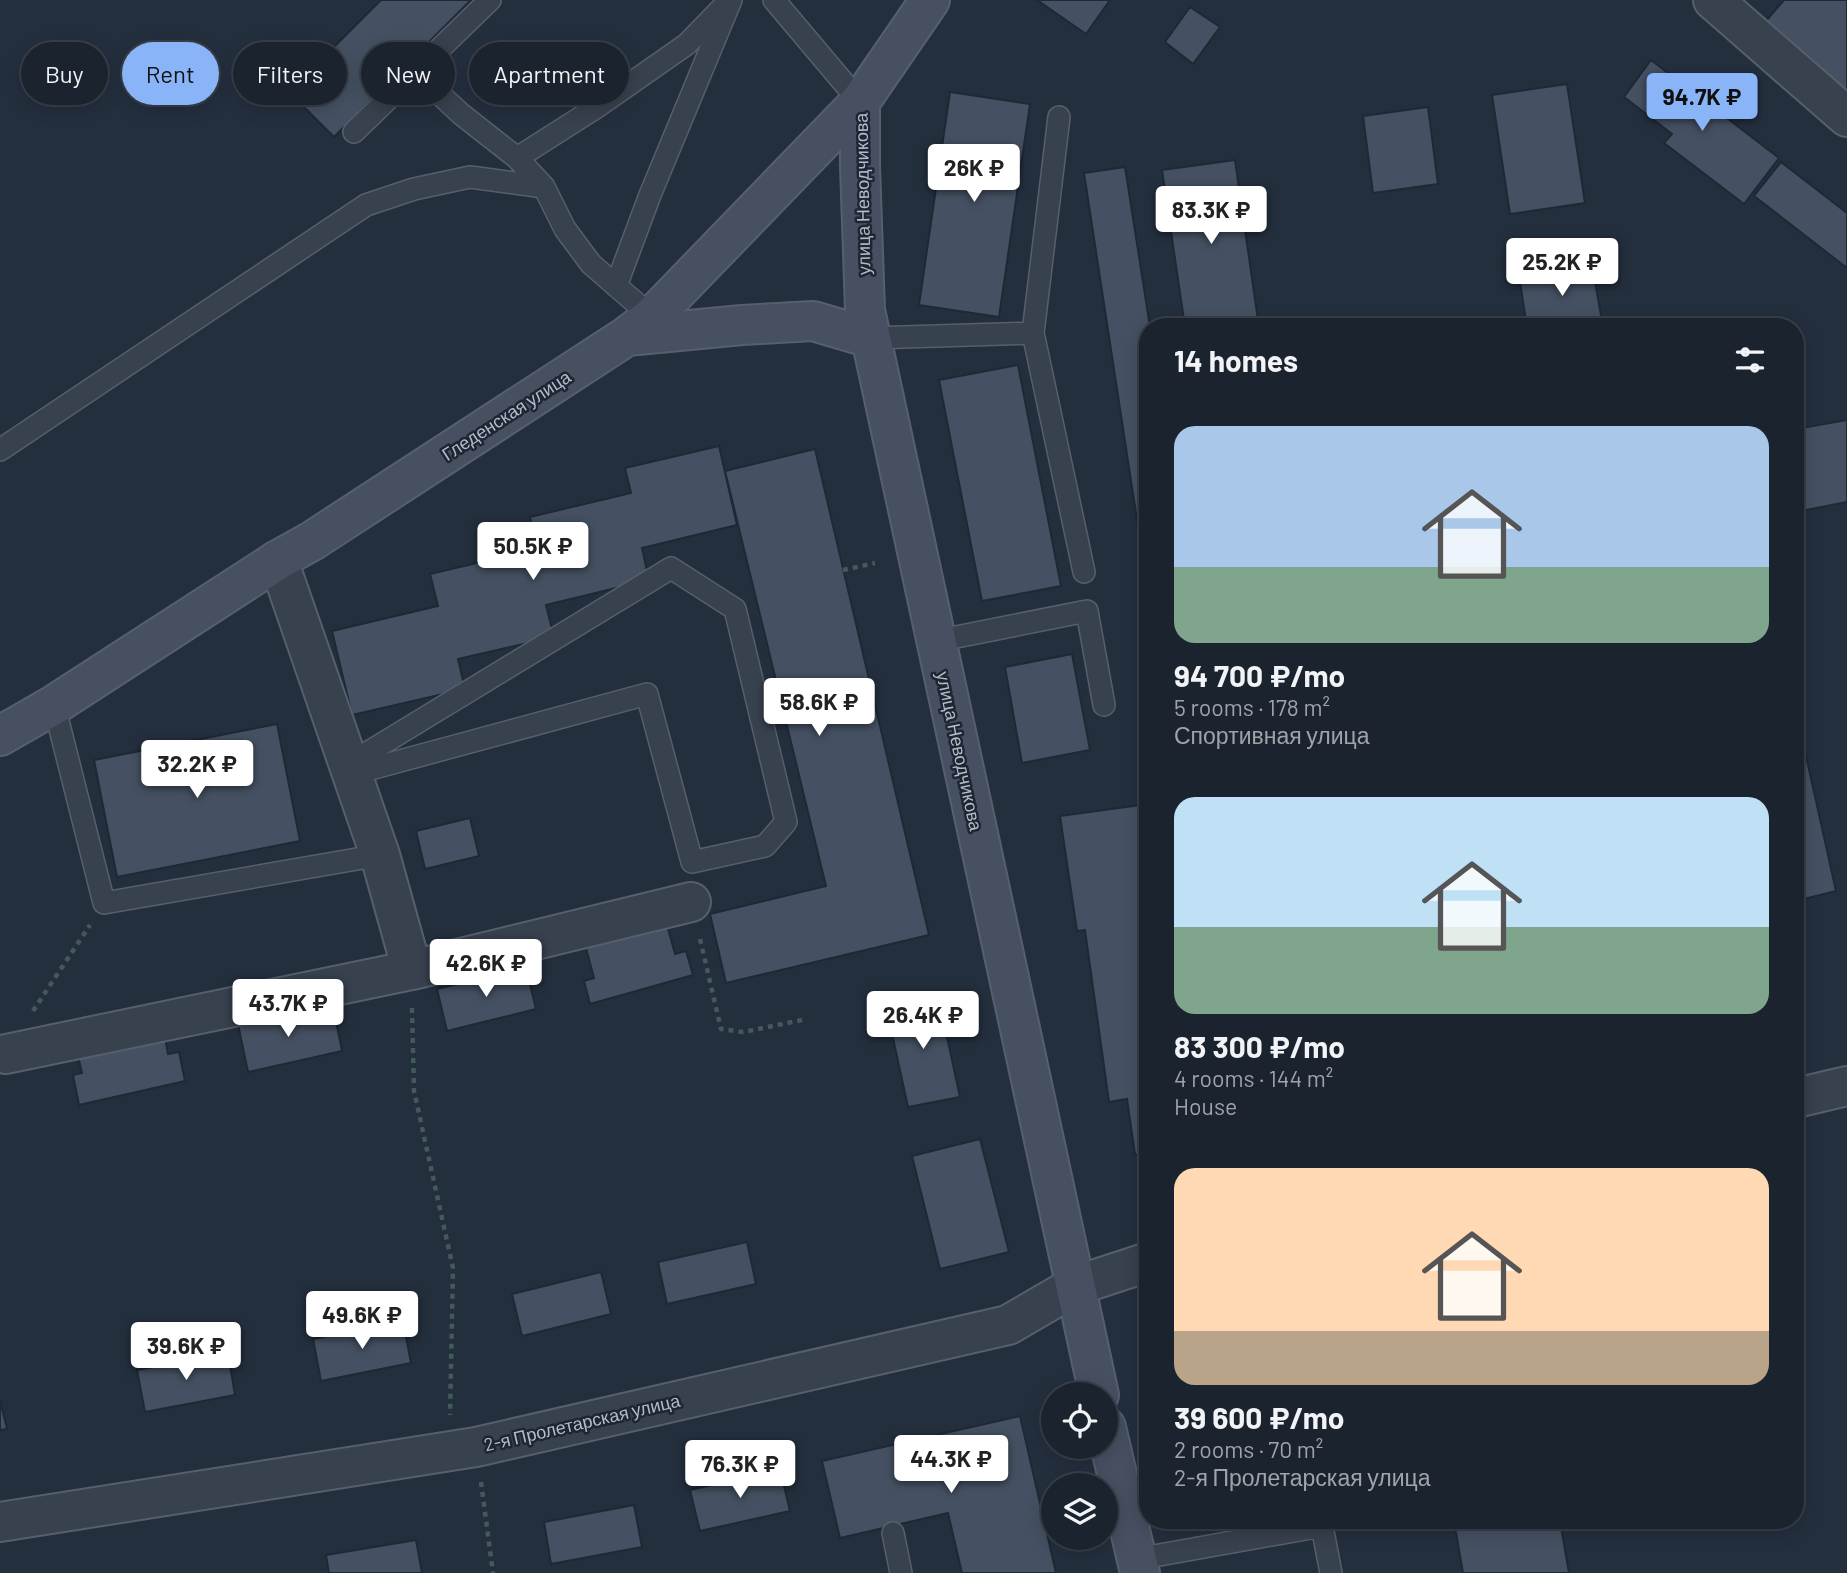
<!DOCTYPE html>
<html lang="en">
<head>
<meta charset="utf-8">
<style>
	body { margin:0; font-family:Barlow,sans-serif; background:#242b36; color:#f1f3f6; height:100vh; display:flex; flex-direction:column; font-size:26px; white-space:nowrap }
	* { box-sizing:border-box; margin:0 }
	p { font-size:23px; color:#a0a4aa }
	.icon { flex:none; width:38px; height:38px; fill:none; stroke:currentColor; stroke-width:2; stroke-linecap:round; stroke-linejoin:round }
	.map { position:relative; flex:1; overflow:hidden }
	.side { position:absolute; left:1139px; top:318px; width:665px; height:1211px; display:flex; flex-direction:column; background:#1b232e; border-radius:28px; box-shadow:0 4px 18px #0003,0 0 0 2px #39404a }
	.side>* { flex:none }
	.guide { position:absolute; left:21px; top:42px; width:665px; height:63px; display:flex; gap:14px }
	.controls { position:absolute; left:1041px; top:1382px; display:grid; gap:14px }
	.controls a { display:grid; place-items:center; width:77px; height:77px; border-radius:50%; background:#1b232e; box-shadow:0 4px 18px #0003,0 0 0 2px #39404a; font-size:35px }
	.price { position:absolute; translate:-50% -60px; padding:0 16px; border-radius:7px; background:#fff; color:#222; font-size:23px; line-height:46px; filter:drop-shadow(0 2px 4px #0008) }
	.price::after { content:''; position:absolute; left:50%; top:42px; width:21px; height:16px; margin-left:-10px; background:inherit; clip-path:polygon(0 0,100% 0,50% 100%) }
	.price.on { background:#8ab4f8; color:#111 }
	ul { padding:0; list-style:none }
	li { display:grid; align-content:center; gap:14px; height:371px; padding:0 35px }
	li span { display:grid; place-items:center; height:217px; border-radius:21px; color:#555 }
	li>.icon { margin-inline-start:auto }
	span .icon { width:126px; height:126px; fill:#fffc; stroke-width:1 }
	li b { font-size:30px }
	h2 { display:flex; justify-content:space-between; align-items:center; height:84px; padding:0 35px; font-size:30px }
	.tag { padding:0 24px; border-radius:32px; background:#1b232e; box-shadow:0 4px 18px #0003,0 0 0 2px #39404a; font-size:24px; line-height:63px }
	.tag.on { background:#8ab4f8; color:#111 }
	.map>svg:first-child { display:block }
	.building { fill:#455162; stroke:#1f2835; stroke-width:2 }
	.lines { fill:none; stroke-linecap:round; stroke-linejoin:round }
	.service-casing { stroke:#565f6c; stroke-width:24 }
	.minor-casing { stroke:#565f6c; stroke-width:42 }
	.secondary-casing { stroke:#565f6c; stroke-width:42 }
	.path { stroke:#44595c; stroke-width:4.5; stroke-dasharray:5 5; stroke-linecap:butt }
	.service { stroke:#38414e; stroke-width:21 }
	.minor { stroke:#38414e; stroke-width:38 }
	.secondary { stroke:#465061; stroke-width:38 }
	.labels { text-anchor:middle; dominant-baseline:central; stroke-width:5; stroke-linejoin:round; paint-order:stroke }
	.street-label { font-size:18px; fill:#b4bcc9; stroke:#1d2633 }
</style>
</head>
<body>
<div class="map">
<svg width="1847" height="1573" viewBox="0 0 1847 1573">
	<rect width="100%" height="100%" fill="#242f3e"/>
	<path class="building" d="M381,0h90l-137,137 -45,-45z
		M1037,0h73l-24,34z
		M1784,0h63v92l-82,-70z
		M1190,7l30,20 -27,37 -28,-22z
		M1651,60l128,98 -35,46 -80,-61 8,-9 -48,-37z
		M1567,84l18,119 -75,11 -18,-119z
		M950,92l80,12 -31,213 -80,-12z
		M1428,107l10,77 -65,9 -10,-77z
		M1235,160l24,167h-74l-23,-157z
		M1781,162l66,51v55l-93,-72z
		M1125,167l25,160h-2v205l-9,1 -55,-360z
		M1592,264l11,63h-76l-8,-51z
		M1018,365l43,221 -79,15 -43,-221z
		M1847,420v82l-51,10v-83z
		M719,446l18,79 -95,23 7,32 -103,25 8,32 -96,22 7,30 -113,26 -20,-84 106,-25 -8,-32 107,-25 -7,-32 101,-24 -6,-25z
		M815,449l114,486 -203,48 -16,-69 116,-28 -101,-415z
		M1072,654l18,96 -68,13 -17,-96z
		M1796,711l40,180 -40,10z
		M277,724l23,117 -183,36 -23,-117z
		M1148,804v349l-13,2 -8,-56 -18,3 -24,-172 -8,1 -17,-115z
		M470,818l9,38 -54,13 -9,-38z
		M667,925l8,29 11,-3 7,24 -103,29 -6,-23 10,-3 -8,-30z
		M526,968l10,41 -89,22 -10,-42z
		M938,995l22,102 -52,10 -22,-101z
		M316,1007l3,12 16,-3 7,35 -94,21 -10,-48z
		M164,1033l4,21 11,-2 6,29 -106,24 -6,-30 9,-2 -5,-21z
		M980,1139l29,113 -69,17 -28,-113z
		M747,1242l9,42 -89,20 -9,-42z
		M601,1272l10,42 -89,22 -10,-42z
		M403,1321l8,42 -90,18 -8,-42z
		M228,1353l7,42 -90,17 -8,-42z
		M0,1400l7,29 -7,1z
		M1020,1416l36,157h-94l-14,-60 -108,25 -18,-77z
		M780,1469l10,42 -90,20 -10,-41z
		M634,1505l8,42 -91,17 -7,-42z
		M1454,1521h106l9,52h-106z
		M416,1540l6,33h-93l-3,-18z"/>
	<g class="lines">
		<defs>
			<path id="service" d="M774,0l86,102
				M417,73l44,41 56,44 27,29 21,42 26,35 61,53
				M1059,117l-26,216 51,239
				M354,132l136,-132
				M517,158l80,-51 90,-63 36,-37
				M616,286l34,-91 81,-195
				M871,338l162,-5
				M0,450l366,-245 48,-16 56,-12 74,10
				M936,641l151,-30 17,94
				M54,705l50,198 276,-48
				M349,764l322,-196 64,41 51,213 -21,24 -73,16 -45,-168 -295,80
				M1321,1521l10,52
				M893,1533l8,40
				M1137,1559l185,-33"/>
			<path id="minor" d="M1713,0l134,117
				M278,560l102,295 32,115
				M6,1054l406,-84 279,-68
				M1796,1098l51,-12
				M0,1522l476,-75 532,-122 67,-39 73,-24"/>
			<path id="secondary" d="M860,102v64l5,144 234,1085
				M627,336l115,-11 71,-4 58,17
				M0,736l54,-31 224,-145 34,-19 315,-205 25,-19 208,-215 70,-102
				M1106,1427l34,146"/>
		</defs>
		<use href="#service" class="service-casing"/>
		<use href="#minor" class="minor-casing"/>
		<use href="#secondary" class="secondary-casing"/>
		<path class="path" d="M843,570l32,-7
			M700,939l21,90 22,3 64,-13
			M412,1008l2,83 39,177 -3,147
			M33,1011l57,-86
			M481,1482l12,91"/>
		<use href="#service" class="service"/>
		<use href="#minor" class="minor"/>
		<use href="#secondary" class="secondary"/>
	</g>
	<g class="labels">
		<g class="street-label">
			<text transform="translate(862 194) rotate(-91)">улица Неводчикова</text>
			<text transform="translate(506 415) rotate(-33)">Гледенская улица</text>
			<text transform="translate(960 751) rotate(78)">улица Неводчикова</text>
			<text transform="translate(582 1422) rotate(-13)">2-я Пролетарская улица</text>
		</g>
	</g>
</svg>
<div class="controls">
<a><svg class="icon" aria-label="locate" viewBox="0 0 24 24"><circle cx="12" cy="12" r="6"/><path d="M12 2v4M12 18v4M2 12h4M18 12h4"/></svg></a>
<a><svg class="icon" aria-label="layers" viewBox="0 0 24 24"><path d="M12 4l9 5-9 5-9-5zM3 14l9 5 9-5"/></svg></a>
</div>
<b class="price on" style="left:1702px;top:133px">94.7K ₽</b>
<b class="price" style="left:974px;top:204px">26K ₽</b>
<b class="price" style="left:1211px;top:246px">83.3K ₽</b>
<b class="price" style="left:1562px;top:298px">25.2K ₽</b>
<b class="price" style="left:533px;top:582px">50.5K ₽</b>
<b class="price" style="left:819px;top:738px">58.6K ₽</b>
<b class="price" style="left:197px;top:800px">32.2K ₽</b>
<b class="price" style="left:486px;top:999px">42.6K ₽</b>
<b class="price" style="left:288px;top:1039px">43.7K ₽</b>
<b class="price" style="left:923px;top:1051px">26.4K ₽</b>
<b class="price" style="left:362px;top:1351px">49.6K ₽</b>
<b class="price" style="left:186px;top:1382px">39.6K ₽</b>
<b class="price" style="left:951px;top:1495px">44.3K ₽</b>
<b class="price" style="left:740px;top:1500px">76.3K ₽</b>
<div class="guide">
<a class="tag">Buy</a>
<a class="tag on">Rent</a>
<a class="tag">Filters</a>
<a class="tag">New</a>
<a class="tag">Apartment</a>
</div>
<section class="side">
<h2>14 homes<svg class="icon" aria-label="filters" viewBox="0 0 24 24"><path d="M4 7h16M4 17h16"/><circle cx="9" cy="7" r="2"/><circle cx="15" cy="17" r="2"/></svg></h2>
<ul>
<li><span style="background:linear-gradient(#a9c7e8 65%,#7fa58c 0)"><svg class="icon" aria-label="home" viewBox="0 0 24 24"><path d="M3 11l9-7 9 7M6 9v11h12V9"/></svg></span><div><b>94 700 ₽/mo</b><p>5 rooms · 178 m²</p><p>Спортивная улица</p></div></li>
<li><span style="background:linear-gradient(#bfe0f5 60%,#7fa58c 0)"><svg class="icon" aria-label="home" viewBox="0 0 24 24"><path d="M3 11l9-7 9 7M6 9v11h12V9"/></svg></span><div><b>83 300 ₽/mo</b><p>4 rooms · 144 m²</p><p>House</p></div></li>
<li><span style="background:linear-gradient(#ffd9b3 75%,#b9a48a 0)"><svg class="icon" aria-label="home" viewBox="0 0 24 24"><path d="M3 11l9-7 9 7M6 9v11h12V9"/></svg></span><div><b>39 600 ₽/mo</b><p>2 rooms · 70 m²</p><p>2-я Пролетарская улица</p></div></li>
</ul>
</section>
</div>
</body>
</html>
